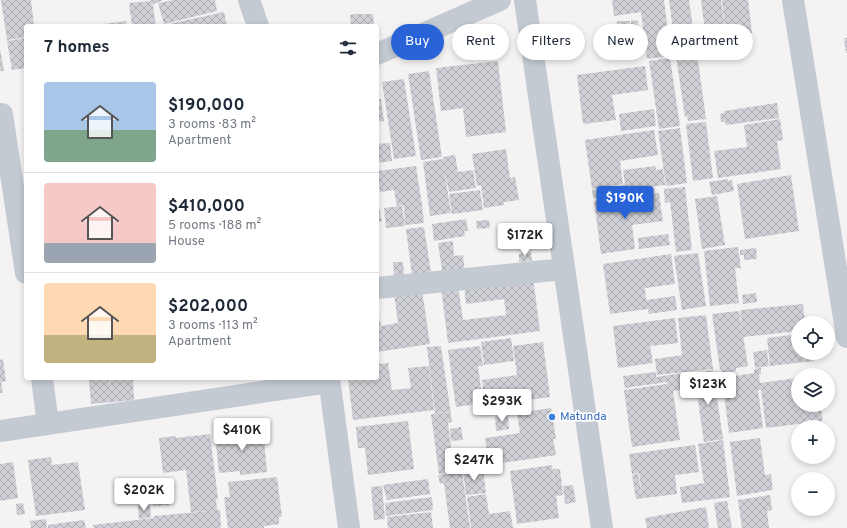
<!DOCTYPE html>
<html lang="en">
<head>
<meta charset="utf-8">
<style>
	body { margin:0; font-family:Overpass,sans-serif; background:#f6f6f7; color:#1f2937; height:100vh; display:flex; flex-direction:column; font-size:15px; white-space:nowrap }
	* { box-sizing:border-box; margin:0 }
	p { font-size:13px; color:#747a83 }
	.icon { flex:none; width:22px; height:22px; fill:none; stroke:currentColor; stroke-width:2; stroke-linecap:round; stroke-linejoin:round }
	.map { position:relative; flex:1; overflow:hidden }
	.details { position:absolute; left:24px; top:24px; width:355px; height:356px; display:flex; flex-direction:column; background:#fff; border-radius:4px; box-shadow:0 2px 6px #0003 }
	.details>* { flex:none }
	.hud { position:absolute; left:391px; top:24px; width:380px; height:36px; display:flex; gap:8px }
	.controls { position:absolute; left:791px; top:316px; display:grid; gap:8px }
	.controls a { display:grid; place-items:center; width:44px; height:44px; border-radius:50%; background:#fff; box-shadow:0 2px 6px #0003; font-size:20px }
	.price { position:absolute; translate:-50% -34px; padding:0 9px; border-radius:4px; background:#fff; color:#222; font-size:13px; line-height:26px; filter:drop-shadow(0 1px 2px #0008) }
	.price::after { content:''; position:absolute; left:50%; top:24px; width:12px; height:9px; margin-left:-6px; background:inherit; clip-path:polygon(0 0,100% 0,50% 100%) }
	.price.current { background:#2863d8; color:#fff }
	ul { padding:0; list-style:none }
	li { display:flex; align-items:center; gap:12px; height:100px; padding:0 20px }
	li+li { border-top:1px solid #e0e1e3 }
	li span { display:grid; place-items:center; flex:none; width:112px; height:80px; border-radius:4px; color:#555 }
	li>.icon { margin-inline-start:auto }
	span .icon { width:48px; height:48px; fill:#fffc; stroke-width:1 }
	li b { font-size:17px }
	h2 { display:flex; justify-content:space-between; align-items:center; height:48px; padding:0 20px; font-size:17px }
	.pill { padding:0 14px; border-radius:18px; background:#fff; box-shadow:0 2px 6px #0003; font-size:14px; line-height:36px }
	.pill.current { background:#2863d8; color:#fff }
	.map>svg:first-child { display:block }
	.building { fill:url(#building-cross-hatch) }
	.lines { fill:none; stroke-linecap:round; stroke-linejoin:round }
	.minor { stroke:#c4cad2; stroke-width:22 }
	.shop-dot { fill:#3f7fe0; stroke:#fff; stroke-width:1.5 }
	.labels { text-anchor:middle; dominant-baseline:central; stroke-width:3.5; stroke-linejoin:round; paint-order:stroke }
	.shop-label { font-size:12px; fill:#366cbe; stroke:#fff; text-anchor:start }
</style>
</head>
<body>
<div class="map">
<svg width="847" height="528" viewBox="0 0 847 528">
	<defs>
		<pattern id="building-cross-hatch" width="8" height="8" patternUnits="userSpaceOnUse"><rect width="8" height="8" fill="#cfd1d6"/><path d="M0 0l8 8M0 8l8-8" fill="none" stroke="#aaacb1"/></pattern>
	</defs>
	<rect width="100%" height="100%" fill="#f4f2f2"/>
	<path class="building" d="M1,0h30l3,26h-8v11l-19,3z
		M151,0h12l-11,5z
		M173,0h42l2,11 -53,13 -6,-21z
		M612,0h52l7,56 -24,3 -6,-47 -27,4z
		M669,0h20l6,43 -20,2z
		M701,0h20l4,29 -20,2z
		M722,0h26l4,33 -26,3z
		M151,1l1,4h1l3,21h-24l-3,-23z
		M224,12l3,14h-63v-1z
		M356,14h17l1,12h-23l-1,-11z
		M631,20l7,1v7h-7z
		M126,21l1,5h-23v-2z
		M617,21h13l-1,29 -13,-1z
		M711,32l1,11 -12,1 -1,-11z
		M750,37l1,8 -13,2 -1,-8z
		M26,38v30l-14,2 -5,-29z
		M844,38h3v15h-1z
		M631,39h9l-1,10h-9z
		M696,46l10,73 -18,2 -1,-5 -2,1 -10,-68z
		M0,49l4,22h-4z
		M670,58l10,68 -21,3 -10,-68z
		M498,61l8,71 -40,5 -3,-29 -22,3 -5,-43z
		M645,66l3,24 -36,5 4,25 -33,4 -6,-49z
		M429,71l13,86 -21,3 -13,-86z
		M404,79l12,77 -22,3 -12,-77z
		M381,99l3,22 -7,1v-22z
		M777,103l2,15 -53,7 -1,-3h-4l-1,-8 4,-1v-2z
		M654,109l2,17 -35,5 -2,-17z
		M780,119l3,21 -6,1 4,28 -63,9 -4,-27 33,-4 -3,-22z
		M706,122l7,56 -20,3 -7,-57z
		M680,128l7,55 -21,3 -8,-55z
		M654,130l4,25 -38,6 3,23 -31,5 -7,-49z
		M390,143l2,18 -15,2v-19z
		M506,149l4,29 5,-1 4,23 -15,2v3l-20,3 -3,-23 -4,1 -5,-32z
		M455,155l3,17 15,-2 3,18 -27,4 -5,-23 7,44 -21,3 -7,-54 20,-3v-2z
		M416,166l6,39 -19,2v-2l-6,1 -3,-16 -14,2 -2,-21z
		M655,166l1,4 7,-1 2,16 -40,5 1,3 -33,5 -1,-8 33,-5 -2,-15z
		M791,175l8,56 -54,8 -8,-55z
		M728,179v2l4,-1 2,11 -22,4 -3,-13z
		M685,187l7,63 -16,2 -6,-50 -5,1 -1,-14z
		M480,190l3,20 -31,4 -3,-20z
		M659,193l4,28 -31,4 3,24 -34,5 -7,-53z
		M717,196l8,49 -23,4 -7,-50z
		M377,198l5,23 -5,1z
		M422,205l2,18 -19,2 -1,-18z
		M402,206l3,20 -19,2 -2,-20z
		M466,219l2,12h-4l1,5 -31,5 -2,-17z
		M489,220l1,8 -13,1 -1,-8z
		M424,227l8,52 -19,3 -7,-53z
		M668,234l2,11 -31,4 -1,-11z
		M453,241l1,15 9,-1 2,19 -22,3 -5,-34z
		M738,247l3,21h-6l4,35 -29,3 -6,-55z
		M756,248l1,11 -13,1v-5h-4v-5z
		M531,252l1,9 -13,1v-8z
		M698,253l8,53 -24,4 -8,-54z
		M671,254l4,30 -30,4 1,12 29,-4 2,14 -28,4 -1,-5 -38,5 -7,-50z
		M393,262h10l1,13h-10z
		M533,277l7,54 -92,12 -7,-56 17,-2 5,35 43,-5 -2,-16 -38,5 -2,-18z
		M422,290l8,54 -53,8v-43l4,17 17,-3 -4,-29z
		M756,293l1,9 -14,2 -1,-9z
		M803,304l2,19h-7v8l-55,6 -3,-27z
		M739,311l9,55 -12,2v3l-14,3 -1,-5 -1,1 -8,-56z
		M706,315l7,54 -56,6 -2,-16 27,-4 -4,-37z
		M675,318l3,25 -28,3 3,17 -35,5 -5,-42z
		M798,334v19h15l1,8 -44,5 -3,-28z
		M511,338l3,23 -30,4 -3,-23z
		M543,342l7,55 -65,9 -3,-26 35,-5 -4,-29z
		M441,346l11,76 -4,1 6,49 -15,2 -8,-60 18,-2 -14,1 -8,-66z
		M480,346l3,20h-5l5,37 -27,4 -8,-57z
		M767,350l2,16 -14,2 -2,-16z
		M3,359l3,22 -5,1 2,11h-3v-33z
		M388,363l4,27 19,-2 -3,-20 21,-2 5,44 -81,10 -5,-42h29v-14z
		M761,368v6h-2l1,9 38,-5v27h22l3,16 -57,7 -5,-38h-3l5,38 -34,5 -7,-55 32,-5v-4z
		M713,370l10,69 -19,3 -10,-69z
		M656,372v5l27,-4v4l11,-1 2,11 -23,4 7,49 -48,7 -8,-57 43,-6v-2l-42,6 -2,-12z
		M103,378l6,1 2,12 -1,-13h23l1,22 -43,4 -2,-24z
		M551,408l5,31h-3l3,16 -67,10 -4,-27 35,-5 -3,-20z
		M508,416l1,13 -13,2 -1,-14z
		M408,421l6,48 -46,6 -3,-27h-7l-2,-21z
		M461,427l2,13 -12,1 -1,-12z
		M263,429l4,43 -27,3v-4l-21,2 -4,-39z
		M210,434l8,65h-2l1,11h3l1,18h-66l-1,-12 55,-5 -18,1 -5,-42 -23,3 -4,-35 17,-2v2z
		M760,438l5,37 6,-1 2,16 -36,6 -7,-54z
		M723,440l7,57 -48,6 -2,-16 24,-4 -6,-39z
		M695,445l4,27 -24,3 2,19 -41,5 -4,-24 6,-1 4,21 -3,-22h1l-8,1 -3,-20z
		M51,457l1,8 26,-3 7,48 -49,6 -8,-56z
		M13,462l5,36 -18,3v-37z
		M552,465l7,53 -42,6 -7,-53z
		M483,468l3,25 -20,2 -3,-25z
		M553,469h7l3,26 -7,1z
		M462,472l8,56h-20l-6,-45 -4,1 -2,-9z
		M277,477l5,40h-3v7l-15,2v2h-36l-4,-31h6l-2,-15z
		M166,479l3,26 -16,1 -3,-26z
		M428,479l2,15 -43,6 -4,-15z
		M573,485l3,17 -11,2 -2,-18z
		M382,486l3,33 -11,1 -3,-33z
		M486,494l3,20 21,-3 3,17h-42l-4,-31z
		M770,495l2,15 -5,1 2,17h-27l-4,-28z
		M432,497l1,13 -47,6 -1,-13z
		M727,501l5,27h-14l-4,-25z
		M23,503l2,11 -8,1 -1,-11z
		M150,505l1,12 -12,2 -1,-13z
		M706,507l3,21h-62l-2,-10z
		M431,512l2,16h-45l-1,-11z
		M154,518l1,10h-61l-1,-3z
		M46,519l1,9h-16l-1,-7z
		M84,520l2,8h-38v-3z"/>
	<g class="lines">
		<path class="minor" d="M249,0l9,26
			M525,0l77,528
			M793,0l54,337
			M377,54l123,-54
			M2,114l24,159
			M377,288l187,-19
			M42,378l6,46
			M329,378l20,150
			M0,431l329,-49"/>
	</g>
	<circle class="shop-dot" cx="552" cy="417" r="4"/>
	<g class="labels">
		<g class="shop-label">
			<text x="560" y="417">Matunda</text>
		</g>
	</g>
</svg>
<div class="controls">
<a><svg class="icon" aria-label="locate" viewBox="0 0 24 24"><circle cx="12" cy="12" r="6"/><path d="M12 2v4M12 18v4M2 12h4M18 12h4"/></svg></a>
<a><svg class="icon" aria-label="layers" viewBox="0 0 24 24"><path d="M12 4l9 5-9 5-9-5zM3 14l9 5 9-5"/></svg></a>
<a>+</a>
<a>−</a>
</div>
<b class="price current" style="left:625px;top:220px">$190K</b>
<b class="price" style="left:525px;top:257px">$172K</b>
<b class="price" style="left:708px;top:406px">$123K</b>
<b class="price" style="left:502px;top:423px">$293K</b>
<b class="price" style="left:242px;top:452px">$410K</b>
<b class="price" style="left:474px;top:482px">$247K</b>
<b class="price" style="left:144px;top:512px">$202K</b>
<div class="hud">
<a class="pill current">Buy</a>
<a class="pill">Rent</a>
<a class="pill">Filters</a>
<a class="pill">New</a>
<a class="pill">Apartment</a>
</div>
<section class="details">
<h2>7 homes<svg class="icon" aria-label="filters" viewBox="0 0 24 24"><path d="M4 7h16M4 17h16"/><circle cx="9" cy="7" r="2"/><circle cx="15" cy="17" r="2"/></svg></h2>
<ul>
<li><span style="background:linear-gradient(#a9c7e8 60%,#7fa58c 0)"><svg class="icon" aria-label="home" viewBox="0 0 24 24"><path d="M3 11l9-7 9 7M6 9v11h12V9"/></svg></span><div><b>$190,000</b><p>3 rooms · 83 m²</p><p>Apartment</p></div></li>
<li><span style="background:linear-gradient(#f6c9c9 75%,#9aa5b1 0)"><svg class="icon" aria-label="home" viewBox="0 0 24 24"><path d="M3 11l9-7 9 7M6 9v11h12V9"/></svg></span><div><b>$410,000</b><p>5 rooms · 188 m²</p><p>House</p></div></li>
<li><span style="background:linear-gradient(#ffd9b3 65%,#c2b280 0)"><svg class="icon" aria-label="home" viewBox="0 0 24 24"><path d="M3 11l9-7 9 7M6 9v11h12V9"/></svg></span><div><b>$202,000</b><p>3 rooms · 113 m²</p><p>Apartment</p></div></li>
</ul>
</section>
</div>
</body>
</html>
